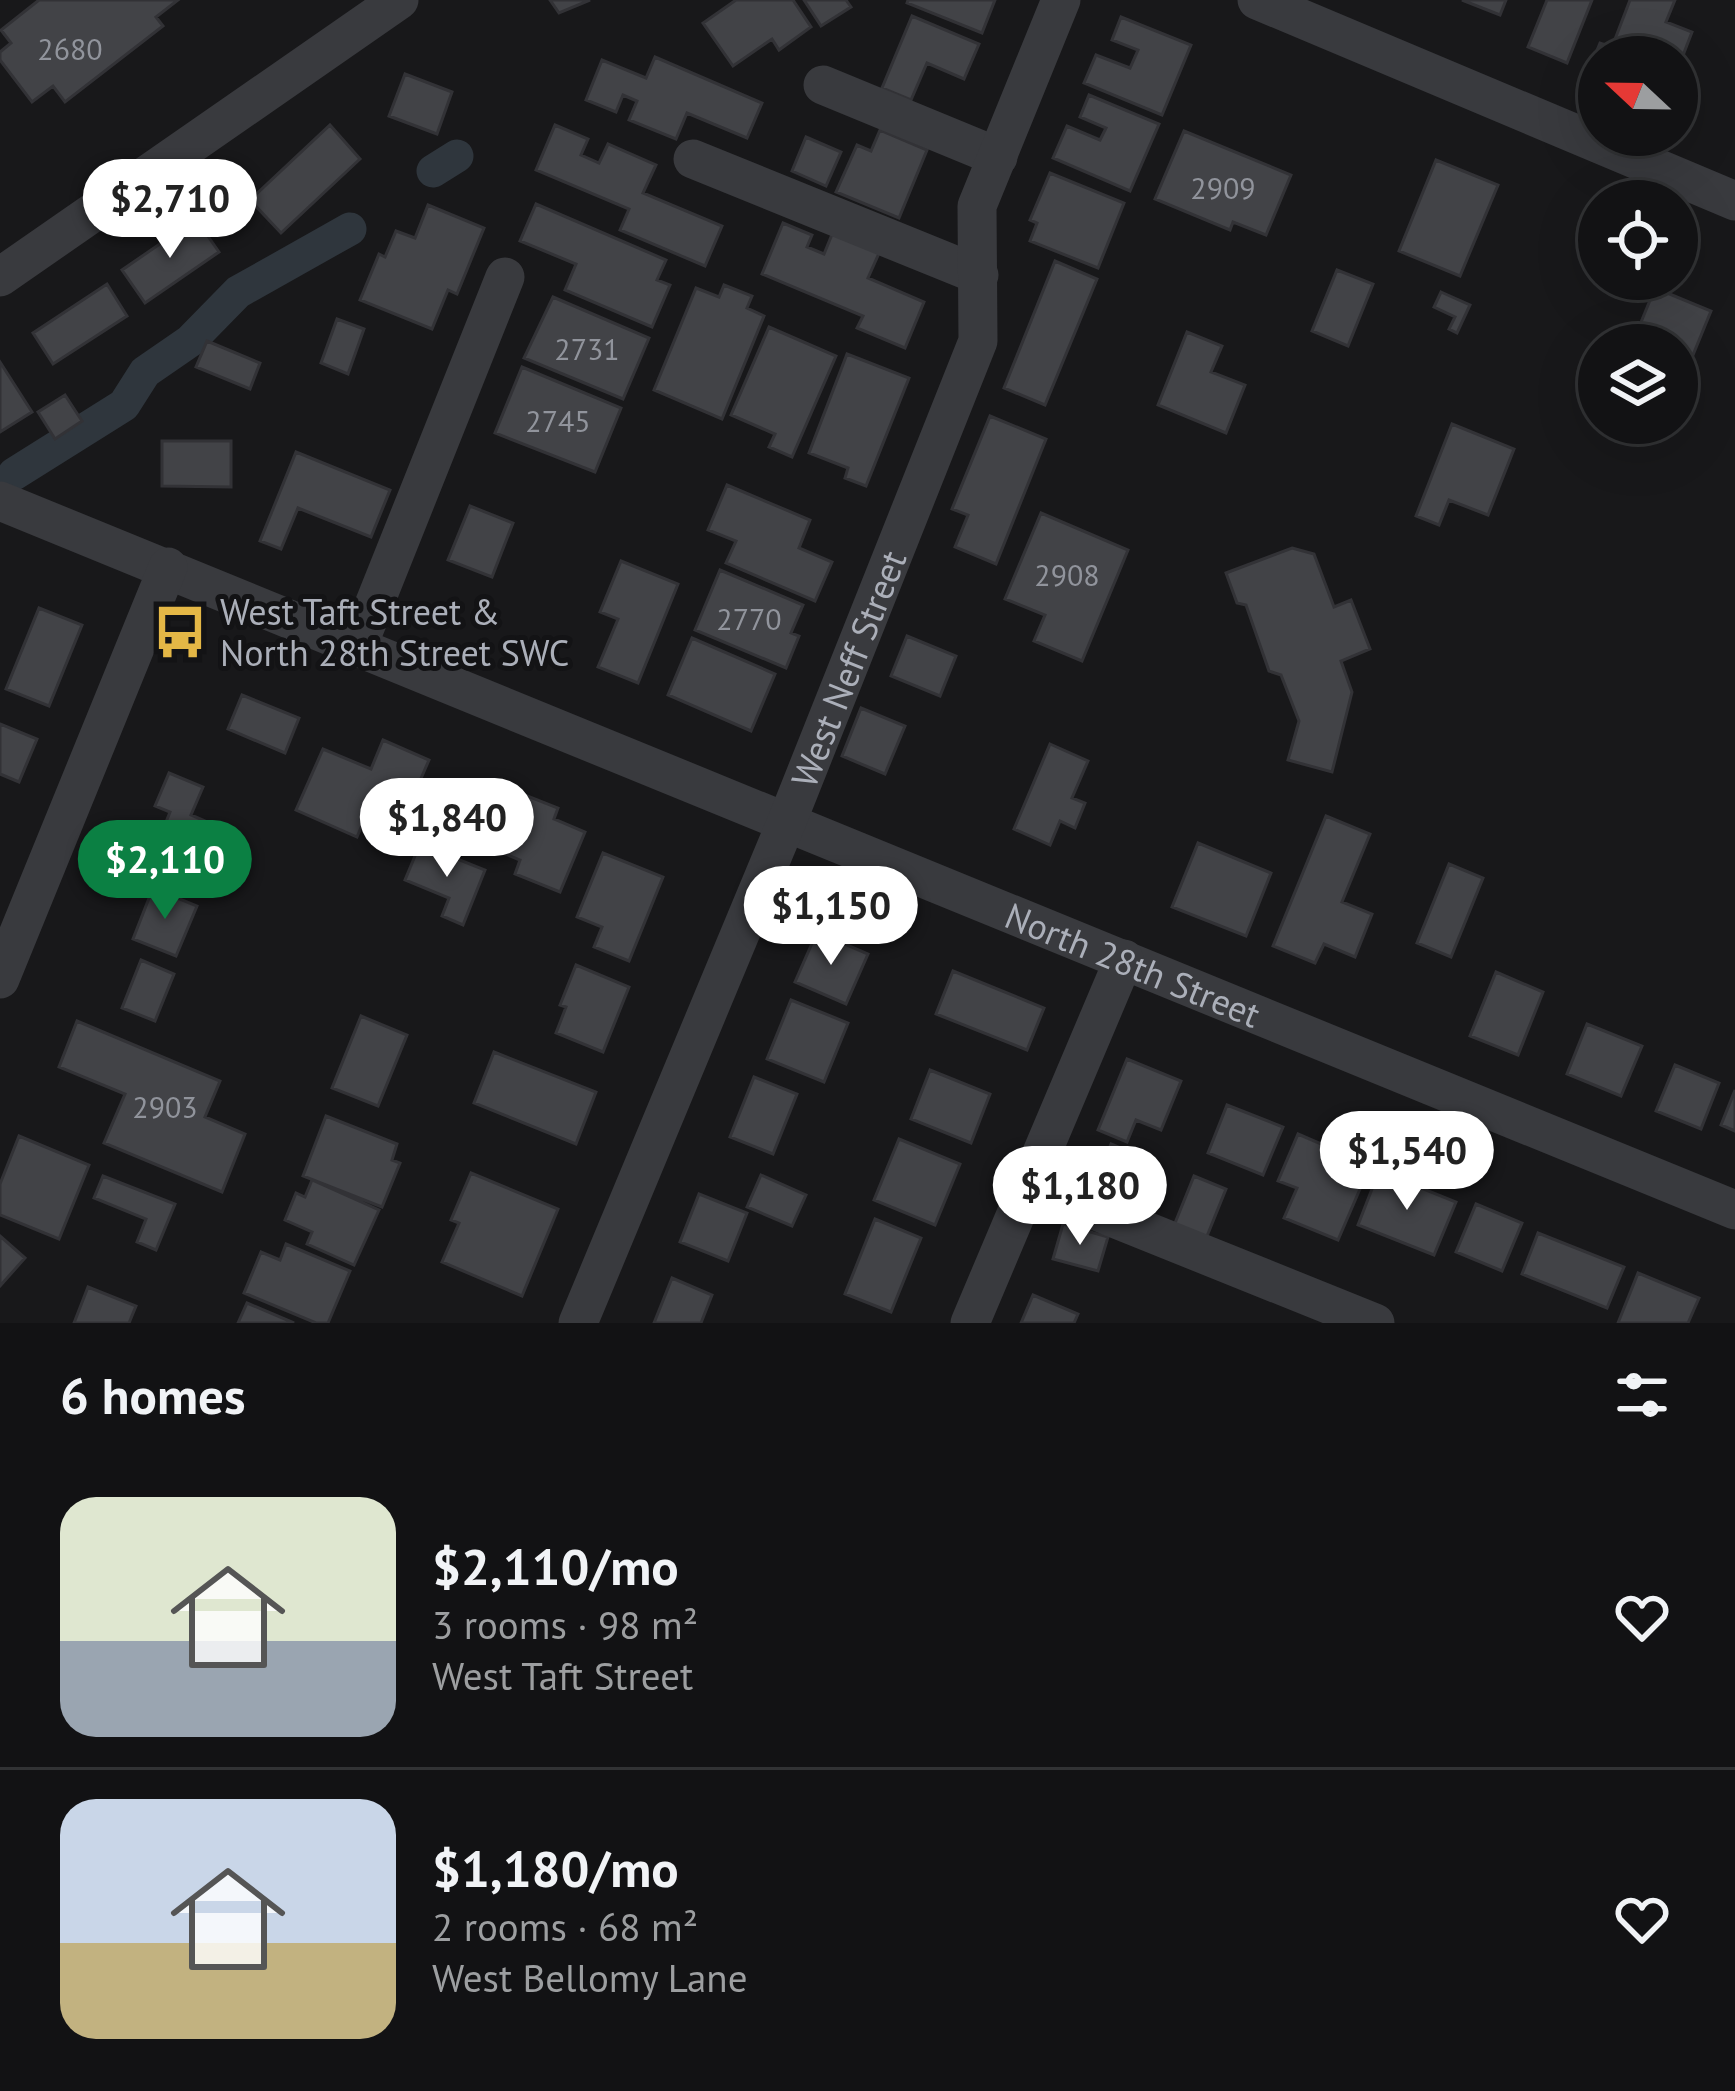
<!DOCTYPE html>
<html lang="en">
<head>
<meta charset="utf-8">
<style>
	body { margin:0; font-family:"PT Sans",sans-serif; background:#1b1b1d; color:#f1f3f6; height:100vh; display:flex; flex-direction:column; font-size:45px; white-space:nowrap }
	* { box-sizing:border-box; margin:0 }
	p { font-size:39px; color:#9c9ea0 }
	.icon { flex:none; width:66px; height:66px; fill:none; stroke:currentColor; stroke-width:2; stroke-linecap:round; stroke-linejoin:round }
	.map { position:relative; height:1323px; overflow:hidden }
	.drawer { display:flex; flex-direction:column; background:#121214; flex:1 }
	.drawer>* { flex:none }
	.needle { width:78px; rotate:292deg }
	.tools { position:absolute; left:1578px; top:36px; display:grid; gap:24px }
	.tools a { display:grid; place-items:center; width:120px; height:120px; border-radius:50%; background:#121214; box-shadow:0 12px 48px #0002,0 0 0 3px #313234; font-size:60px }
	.price { position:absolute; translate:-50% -102px; padding:0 27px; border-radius:42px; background:#fff; color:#222; font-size:39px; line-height:78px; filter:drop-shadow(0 3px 6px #0008) }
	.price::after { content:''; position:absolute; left:50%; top:72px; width:36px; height:27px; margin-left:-18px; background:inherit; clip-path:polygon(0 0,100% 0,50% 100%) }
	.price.selected { background:#0b8043; color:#fff }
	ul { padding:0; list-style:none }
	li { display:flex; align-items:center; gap:36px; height:300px; padding:0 60px }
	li+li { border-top:3px solid #313234 }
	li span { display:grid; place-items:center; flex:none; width:336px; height:240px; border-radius:36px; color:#555 }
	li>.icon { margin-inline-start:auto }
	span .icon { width:144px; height:144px; fill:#fffc; stroke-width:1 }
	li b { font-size:51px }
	h2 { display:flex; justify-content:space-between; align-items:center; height:144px; padding:0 60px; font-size:51px }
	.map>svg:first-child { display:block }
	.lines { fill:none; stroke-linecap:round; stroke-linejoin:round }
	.canal { stroke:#2f363d; stroke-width:33 }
	.building { fill:#424347; stroke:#323236; stroke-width:3 }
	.minor { stroke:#393a3e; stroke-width:39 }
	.labels { text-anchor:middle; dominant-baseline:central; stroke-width:10; stroke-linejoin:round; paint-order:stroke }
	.number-label { font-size:30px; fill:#91949c }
	.poi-label { font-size:36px; fill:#abafb9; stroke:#131315; text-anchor:start }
	.street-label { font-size:36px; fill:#abafb9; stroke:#131315 }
</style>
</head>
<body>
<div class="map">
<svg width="1735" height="1323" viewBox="0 0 1735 1323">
	<rect width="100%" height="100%" fill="#18181a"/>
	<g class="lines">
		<path class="canal" d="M433,171l24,-15
			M14,474l110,-69 21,-33 45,-31 48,-49 112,-63"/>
	</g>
	<path class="building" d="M39,0h139l-22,17 7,9 -98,76 -12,-16 -21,16 -32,-42v-8l11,-9 -10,-13z
		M550,0h40l-31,13z
		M736,0h57l18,27 -32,23 -7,-11 -39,27 -30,-43z
		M804,0h42l5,7 -30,19z
		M908,0h87l-13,33 -75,-30z
		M1462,0h44l-6,15z
		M1547,0h45l-25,63 -39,-16z
		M1630,0h45l-9,22 26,10 -15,39v-14h-78v17l-10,-4 11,-27 12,4z
		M912,16l67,28 -15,35 -37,-16 -16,37 -29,-12z
		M1121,17l70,28 -29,70 -78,-32 12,-28 34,13 8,-18 -26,-10z
		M655,57l107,46 -15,35 -60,-25 -11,26 -47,-19 8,-19 -14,-6 -7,17 -30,-12 16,-40 44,18z
		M405,74l47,18 -15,42 -48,-18z
		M1089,95l70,29 -29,67 -77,-33 14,-32 33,14 6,-12 -26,-11z
		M330,125l30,34 -79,74 -31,-33z
		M555,125l33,14 -7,16 18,8 9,-19 48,21 -13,28 79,33 -17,40 -85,-36 9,-21 -93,-39z
		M880,130l47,20 -28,68 -63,-26 21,-47 14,6z
		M1184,131l107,44 -25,60 -33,-13 -3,8 -75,-31z
		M806,137l35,15 -15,34 -34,-15z
		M1436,160l62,25 -38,91 -61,-25z
		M1050,173l74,30 -26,65 -68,-27 7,-18 -7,-3z
		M536,204l130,56 -9,20 13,5 -18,42 -87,-37 11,-26 -56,-23z
		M428,205l56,23 -27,66 -9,-4 -16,39 -72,-29 19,-46 6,3 11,-26 19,7z
		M196,219l23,33 -74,51 -23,-33z
		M783,223l29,12 -5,12 17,7 9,-22 47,19 -12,27 56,24 -19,46 -48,-20 6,-12 -101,-42z
		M1055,261l42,18 -52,126 -41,-17z
		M1337,270l36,14 -25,62 -36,-15z
		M107,284l20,32 -74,48 -20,-31z
		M724,285l28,11 -5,12 17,8 -42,103 -68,-29 42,-102 23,9z
		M1655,288l56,23 -18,44 -16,-10 -40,-13z
		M1441,292l29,13 -13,28 -8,-4 6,-12 -21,-10z
		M553,297l96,41 -26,61 -99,-41z
		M337,319l27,10 -16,45 -27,-11z
		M769,327l67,29 -44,101 -23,-10 6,-13 -44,-19z
		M1187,332l35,14 -11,26 34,13 -19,48 -68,-28z
		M207,341l53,22 -10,26 -54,-22z
		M847,354l62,24 -43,108 -21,-8 3,-10 -39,-15z
		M0,362l32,50 -32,20z
		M522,367l99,41 -26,64 -100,-39z
		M65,395l17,26 -27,18 -17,-27z
		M990,416l56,23 -50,125 -41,-17 13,-32 -16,-6z
		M1452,424l62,25 -26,66 -39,-15 -10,25 -23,-9z
		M162,441h69v46l-69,-1z
		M296,452l94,38 -19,47 -73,-29 -17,41 -21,-8z
		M727,485l83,35 -11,28 33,14 -17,39 -89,-38 10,-22 -28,-11z
		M470,506l43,17 -21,54 -44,-17z
		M1041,513l87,37 -46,111 -48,-20 11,-26 -40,-16z
		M1292,548l22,6 20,53 17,-7 19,49 -29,12 11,31 -20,80 -44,-12 11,-39 -18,-46 -12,-4 -23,-66 -9,-2 -11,-30z
		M621,561l57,23 -40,99 -40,-16 20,-48 -18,-7z
		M720,570l83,35 -12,28 8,3 -13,32 -91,-38z
		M39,608l43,17 -33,81 -43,-17z
		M907,636l49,20 -16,40 -49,-20z
		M692,638l83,36 -24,57 -83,-36z
		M242,695l57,23 -14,35 -57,-24z
		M861,708l44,18 -20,48 -43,-18z
		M0,724l37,15 -18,43 -19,-8z
		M383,740l46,20 -23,53 -33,-14 -16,38 -61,-27 27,-61 48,20z
		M1050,744l38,17 -16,37 13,5 -10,25 -15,-7 -10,24 -36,-16z
		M169,773l34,14 -12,28 35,15 -21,50 -53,-23 18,-45 -15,-6z
		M487,780l71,28 -4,11 31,13 -25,60 -45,-18 5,-14 -56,-23z
		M1326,816l44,18 -28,68 30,12 -17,43 -31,-13 -9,19 -42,-17z
		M1198,843l73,30 -25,63 -74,-29z
		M420,844l65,26 -22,55 -21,-9 7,-18 -44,-18z
		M603,853l60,24 -34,84 -35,-14 8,-20 -25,-10z
		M1449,864l34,14 -32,79 -34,-14z
		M153,888l44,18 -21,50 -43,-17z
		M817,932l51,22 -22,50 -51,-22z
		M141,960l33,14 -19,47 -33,-13z
		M576,965l53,22 -26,65 -47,-19 10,-26 -6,-2z
		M953,971l91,37 -17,42 -91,-36z
		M1496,972l47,20 -25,63 -48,-19z
		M791,1000l57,23 -24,59 -57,-23z
		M361,1016l46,19 -29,71 -46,-18z
		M77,1021l143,60 -15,36 40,17 -23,58 -118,-49 21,-49 -66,-27z
		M1587,1024l55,22 -21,50 -54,-22z
		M494,1052l102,40 -20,52 -102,-41z
		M1127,1059l54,22 -20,49 -25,-10 -9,22 -29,-12z
		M1675,1065l44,18 -18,46 -45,-18z
		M930,1070l60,24 -19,49 -60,-24z
		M754,1077l43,17 -24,60 -43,-17z
		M1735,1090v41l-14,-6z
		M1227,1105l56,22 -20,48 -55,-22z
		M326,1116l71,28 -5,16 8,3 -18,44 -79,-31z
		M1298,1134l35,15 -4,10 37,16 -28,65 -54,-22 13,-30 -19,-7z
		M19,1136l70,29 -30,74 -59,-24v-31z
		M899,1139l61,25 -25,61 -61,-25z
		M1111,1144l43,18 -18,45 -43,-18z
		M1379,1171l77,31 -22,53 -76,-30z
		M471,1173l87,36 -36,87 -80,-34 17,-39 -8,-3z
		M761,1175l45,20 -14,31 -45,-19z
		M103,1176l72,28 -19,46 -19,-8 9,-23 -52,-21z
		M1194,1176l32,13 -23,57 -32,-13z
		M312,1180l67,30 -25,55 -47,-21 5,-12 -27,-12 11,-27 9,4z
		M699,1194l48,19 -19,48 -48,-19z
		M1476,1204l46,19 -20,48 -46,-19z
		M875,1219l46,19 -30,74 -46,-18z
		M1063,1224l45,13 -10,34 -45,-12z
		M1538,1233l86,34 -17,41 -85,-34z
		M0,1236l25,22 -25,28z
		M286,1244l64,27 -22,52h-12l-72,-30 17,-41 19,8z
		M1638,1273l61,25 -11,25h-70z
		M672,1278l40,17 -11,28h-47z
		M88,1287l48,19 -7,17h-55z
		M1033,1295l45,19 -4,9h-53z
		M247,1303l47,20h-56z"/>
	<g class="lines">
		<g class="minor">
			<path d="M1257,0l478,201"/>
			<path d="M823,85l175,72"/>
			<path d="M693,159l286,116"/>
			<path d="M0,277l399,-277"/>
			<path id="s1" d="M0,501l1735,709"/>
			<path d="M358,645l147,-368"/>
			<path d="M0,979l168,-412"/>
			<path d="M1029,1184l346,139"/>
			<path id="s2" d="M578,1323l209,-502 191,-480 -1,-135 84,-206"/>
			<path d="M970,1323l154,-364"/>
		</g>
	</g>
	<defs>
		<symbol id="bus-bare" viewBox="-9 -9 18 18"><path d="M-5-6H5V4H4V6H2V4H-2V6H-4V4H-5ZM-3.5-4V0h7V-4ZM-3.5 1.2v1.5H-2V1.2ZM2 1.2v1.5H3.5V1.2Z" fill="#e4b746" stroke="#131315" stroke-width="2.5" paint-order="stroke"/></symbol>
	</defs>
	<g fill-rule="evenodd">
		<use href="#bus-bare" x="142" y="594" width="76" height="76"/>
	</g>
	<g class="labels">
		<g class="number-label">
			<text x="70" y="48">2680</text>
			<text x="1223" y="187">2909</text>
			<text x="587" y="348">2731</text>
			<text x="558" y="420">2745</text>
			<text x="1067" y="574">2908</text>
			<text x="749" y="618">2770</text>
			<text x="165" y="1106">2903</text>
		</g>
		<g class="poi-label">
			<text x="220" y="611">West Taft Street &amp;<tspan x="220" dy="41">North 28th Street SWC</tspan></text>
		</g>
		<g class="street-label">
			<text stroke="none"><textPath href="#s2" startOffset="708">West Neff Street</textPath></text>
			<text stroke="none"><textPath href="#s1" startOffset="1224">North 28th Street</textPath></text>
		</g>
	</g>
</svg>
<div class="tools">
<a><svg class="needle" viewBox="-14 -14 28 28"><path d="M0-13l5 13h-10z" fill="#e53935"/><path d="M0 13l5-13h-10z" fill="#9c9ea0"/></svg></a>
<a><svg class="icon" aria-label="locate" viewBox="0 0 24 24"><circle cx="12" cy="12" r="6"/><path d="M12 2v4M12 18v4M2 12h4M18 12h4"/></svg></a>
<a><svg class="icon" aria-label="layers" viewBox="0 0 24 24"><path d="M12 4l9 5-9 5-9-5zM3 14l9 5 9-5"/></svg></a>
</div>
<b class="price" style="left:170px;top:261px">$2,710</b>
<b class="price" style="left:447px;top:880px">$1,840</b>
<b class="price selected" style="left:165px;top:922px">$2,110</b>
<b class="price" style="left:831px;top:968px">$1,150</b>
<b class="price" style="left:1407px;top:1213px">$1,540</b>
<b class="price" style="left:1080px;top:1248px">$1,180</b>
</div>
<section class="drawer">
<h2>6 homes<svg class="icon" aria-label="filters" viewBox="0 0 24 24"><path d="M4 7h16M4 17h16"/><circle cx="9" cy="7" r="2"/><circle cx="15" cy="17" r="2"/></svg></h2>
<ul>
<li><span style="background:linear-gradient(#dfe7d0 60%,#9aa5b1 0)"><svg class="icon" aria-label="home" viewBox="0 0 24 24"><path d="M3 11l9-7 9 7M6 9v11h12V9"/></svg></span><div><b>$2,110/mo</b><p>3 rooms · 98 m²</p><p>West Taft Street</p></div><svg class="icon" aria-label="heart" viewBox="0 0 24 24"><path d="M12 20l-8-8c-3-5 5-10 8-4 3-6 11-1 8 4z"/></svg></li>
<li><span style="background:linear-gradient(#c9d6e8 60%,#c2b280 0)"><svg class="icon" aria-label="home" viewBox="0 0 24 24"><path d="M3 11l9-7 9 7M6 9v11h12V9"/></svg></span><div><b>$1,180/mo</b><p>2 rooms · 68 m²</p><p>West Bellomy Lane</p></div><svg class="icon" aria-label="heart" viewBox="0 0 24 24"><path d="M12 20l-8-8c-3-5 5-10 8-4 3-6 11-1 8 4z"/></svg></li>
</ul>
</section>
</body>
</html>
